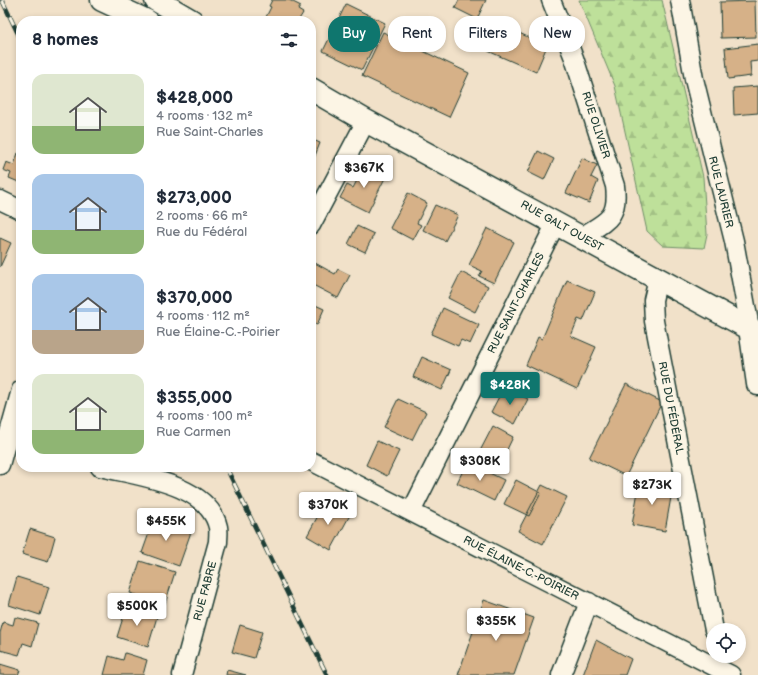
<!DOCTYPE html>
<html lang="en">
<head>
<meta charset="utf-8">
<style>
	body { margin:0; font-family:"Balsamiq Sans",sans-serif; background:#f6f6f7; color:#1f2937; height:100vh; display:flex; flex-direction:column; font-size:15px; white-space:nowrap }
	* { box-sizing:border-box; margin:0 }
	p { font-size:13px; color:#747a83 }
	.icon { flex:none; width:22px; height:22px; fill:none; stroke:currentColor; stroke-width:2; stroke-linecap:round; stroke-linejoin:round }
	.map { position:relative; flex:1; overflow:hidden }
	.panel { position:absolute; left:16px; top:16px; width:300px; height:456px; display:flex; flex-direction:column; background:#fff; border-radius:16px; box-shadow:0 2px 6px #0003 }
	.panel>* { flex:none }
	.hud { position:absolute; left:328px; top:16px; width:370px; height:36px; display:flex; gap:8px }
	.buttons { position:absolute; left:706px; top:623px; display:grid; gap:8px }
	.buttons a { display:grid; place-items:center; width:40px; height:40px; border-radius:50%; background:#fff; box-shadow:0 2px 6px #0003; font-size:20px }
	.price { position:absolute; translate:-50% -34px; padding:0 9px; border-radius:4px; background:#fff; color:#222; font-size:13px; line-height:26px; filter:drop-shadow(0 1px 2px #0008) }
	.price::after { content:''; position:absolute; left:50%; top:24px; width:12px; height:9px; margin-left:-6px; background:inherit; clip-path:polygon(0 0,100% 0,50% 100%) }
	.price.on { background:#0f766e; color:#fff }
	ul { padding:0; list-style:none }
	li { display:flex; align-items:center; gap:12px; height:100px; padding:0 16px }
	li span { display:grid; place-items:center; flex:none; width:112px; height:80px; border-radius:12px; color:#555 }
	li>.icon { margin-inline-start:auto }
	span .icon { width:48px; height:48px; fill:#fffc; stroke-width:1 }
	li b { font-size:17px }
	h2 { display:flex; justify-content:space-between; align-items:center; height:48px; padding:0 16px; font-size:17px }
	.chip { padding:0 14px; border-radius:16px; background:#fff; box-shadow:0 2px 6px #0003; font-size:14px; line-height:36px }
	.chip.on { background:#0f766e; color:#fff }
	.map>svg:first-child { display:block }
	.forest { fill:url(#forest-firs); stroke:#6e8e67 }
	.building { fill:#d6b188; stroke:#1f3d34 }
	.lines { fill:none; stroke-linecap:round; stroke-linejoin:round }
	.minor-casing { stroke:#1f3d34; stroke-width:21 }
	.secondary-casing { stroke:#1f3d34; stroke-width:25 }
	.minor { stroke:#fcf5e5; stroke-width:18 }
	.secondary { stroke:#fcf5e5; stroke-width:22 }
	.rail-casing { stroke:#1f3d34; stroke-width:4.5 }
	.rail { stroke:#fcf5e5; stroke-width:3; stroke-dasharray:9; stroke-linecap:butt }
	.labels { text-anchor:middle; dominant-baseline:central; stroke-width:3; stroke-linejoin:round; paint-order:stroke }
	.street-label { font-size:11px; fill:#1f3d34; stroke:#fcf5e5 }
</style>
</head>
<body>
<div class="map">
<svg width="758" height="675" viewBox="0 0 758 675">
	<defs>
		<pattern id="forest-firs" width="22" height="20" patternUnits="userSpaceOnUse"><rect width="22" height="20" fill="#bee09a"/><path d="M5 1l3.5 6h-7zM16 11l3.5 6h-7z" fill="#a3c185"/></pattern>
	</defs>
	<rect width="100%" height="100%" fill="#f1e1c9"/>
	<filter id="ink" filterUnits="userSpaceOnUse"><feTurbulence type="fractalNoise" baseFrequency=".025" numOctaves="2"/><feDisplacementMap in="SourceGraphic" scale="8" xChannelSelector="R" yChannelSelector="G"/><feConvolveMatrix kernelMatrix="1 2 1 2 8 2 1 2 1" color-interpolation-filters="sRGB"/></filter>
	<g filter="url(#ink)">
		<path class="forest" d="M579,0h83l41,177 4,57 -3,14 -41,-2 -16,-15 -32,-145z"/>
		<path class="building" d="M272,0h17l12,6 -3,4 5,3 -5,8h-34l7,-14 -2,-1z
			M459,0h27l-9,19 -22,-11z
			M755,1l1,36 -35,1 -1,-36z
			M346,4l39,19 -23,47 -39,-19z
			M500,24l47,22 -11,26 -48,-21z
			M383,32l86,41 -20,44 -87,-41z
			M758,44v17l-8,1 1,14 -23,3 -3,-31z
			M758,86v27l-24,2 -1,-27z
			M311,139l9,4 -9,23z
			M538,151l16,8 -10,21 -16,-8z
			M18,153l3,1v29l-12,-5 2,-5 -8,-3 3,-8 8,3z
			M582,158l15,7 -6,12 7,4 -9,22 -23,-10z
			M365,165l21,11 -18,36 -28,-14 7,-13 6,3z
			M408,193l19,10 -10,20 4,2 -8,15 -23,-12z
			M435,205l23,10 -13,26 -22,-11z
			M357,226l17,8 -9,18 -17,-8z
			M487,228l27,14 -20,41 -15,-7 3,-5 -13,-6z
			M0,238l11,5 -11,24z
			M315,263l20,11 3,-5 12,6 -12,23 -27,-14v-13z
			M461,272l27,14 -13,26 -27,-14z
			M567,280l28,12 -12,29 -5,-2 -7,17 25,11 -19,42 -51,-24 12,-28 4,2z
			M311,303l13,6 -7,16 -6,-3z
			M443,308l36,17 -9,19 -9,-4 -3,6 -27,-12z
			M422,357l29,13 -9,20 -29,-13z
			M626,384l36,18 -36,74 -37,-18z
			M504,387l24,12 -13,25 -24,-12z
			M398,399l28,13 -14,28 -28,-13z
			M493,426l20,11 -12,25 -21,-11z
			M377,441l22,10 -12,25 -21,-11z
			M467,462l37,18 -10,21 -37,-18z
			M516,480l25,13 -12,23 -25,-12z
			M640,480l33,6 -8,45 -33,-6z
			M542,485l25,12 -24,47 -25,-13z
			M326,501l24,14 -19,35 -24,-14z
			M154,519l37,13 -12,34 -37,-13z
			M30,529l25,8 -7,25 -26,-8z
			M140,561l35,11 -10,32 -35,-11z
			M17,577l32,10 -9,28 -31,-10z
			M484,600l50,18 -20,57h-56z
			M126,608l31,9 -9,30 -31,-10z
			M15,617l23,6 -6,23 -9,-3 -4,12 -19,-5v-17l3,-11 10,3z
			M240,625l22,7 -8,26 -22,-6z
			M596,640l35,19 -6,16h-42z
			M125,653l22,7 -4,15h-39l5,-19 14,4z
			M0,664l20,6 -2,5h-18z
			M227,670l19,5h-20z"/>
		<g class="lines">
			<defs>
				<path id="minor" d="M551,0l23,58 41,128c4,33 -9,35 -34,51
					M680,0l14,79 40,162 16,87
					M0,200l21,10
					M311,225l55,-104
					M658,279l-5,21 1,21 60,309
					M311,461l420,214
					M0,465l21,-75
					M100,467c36,9 108,16 118,60 1,5 0,11 0,15l-36,133
					M411,512l145,-289
					M561,675l28,-73"/>
				<path id="secondary" d="M102,0l45,21
					M156,0l36,21
					M311,89l55,32 392,212
					M750,328l8,56"/>
			</defs>
			<use href="#minor" class="minor-casing"/>
			<use href="#secondary" class="secondary-casing"/>
			<use href="#minor" class="minor"/>
			<use href="#secondary" class="secondary"/>
			<defs>
				<path id="rail" d="M2,0l19,40
					M226,467l101,208"/>
			</defs>
			<use href="#rail" class="rail-casing"/>
			<use href="#rail" class="rail"/>
		</g>
	</g>
	<g class="labels">
		<g class="street-label">
			<text transform="translate(596 125) rotate(72)">RUE OLIVIER</text>
			<text transform="translate(721 192) rotate(76)">RUE LAURIER</text>
			<text transform="translate(562 226) rotate(29)">RUE GALT OUEST</text>
			<text transform="translate(516 303) rotate(-63)">RUE SAINT-CHARLES</text>
			<text transform="translate(671 408) rotate(79)">RUE DU FÉDÉRAL</text>
			<text transform="translate(521 568) rotate(27)">RUE ÉLAINE-C.-POIRIER</text>
			<text transform="translate(205 591) rotate(-75)">RUE FABRE</text>
		</g>
	</g>
</svg>
<div class="buttons">
<a><svg class="icon" aria-label="locate" viewBox="0 0 24 24"><circle cx="12" cy="12" r="6"/><path d="M12 2v4M12 18v4M2 12h4M18 12h4"/></svg></a>
</div>
<b class="price" style="left:364px;top:189px">$367K</b>
<b class="price on" style="left:510px;top:406px">$428K</b>
<b class="price" style="left:480px;top:482px">$308K</b>
<b class="price" style="left:652px;top:506px">$273K</b>
<b class="price" style="left:328px;top:526px">$370K</b>
<b class="price" style="left:166px;top:542px">$455K</b>
<b class="price" style="left:137px;top:627px">$500K</b>
<b class="price" style="left:496px;top:642px">$355K</b>
<div class="hud">
<a class="chip on">Buy</a>
<a class="chip">Rent</a>
<a class="chip">Filters</a>
<a class="chip">New</a>
</div>
<section class="panel">
<h2>8 homes<svg class="icon" aria-label="filters" viewBox="0 0 24 24"><path d="M4 7h16M4 17h16"/><circle cx="9" cy="7" r="2"/><circle cx="15" cy="17" r="2"/></svg></h2>
<ul>
<li><span style="background:linear-gradient(#dfe7d0 65%,#8fb573 0)"><svg class="icon" aria-label="home" viewBox="0 0 24 24"><path d="M3 11l9-7 9 7M6 9v11h12V9"/></svg></span><div><b>$428,000</b><p>4 rooms · 132 m²</p><p>Rue Saint-Charles</p></div></li>
<li><span style="background:linear-gradient(#a9c7e8 70%,#8fb573 0)"><svg class="icon" aria-label="home" viewBox="0 0 24 24"><path d="M3 11l9-7 9 7M6 9v11h12V9"/></svg></span><div><b>$273,000</b><p>2 rooms · 66 m²</p><p>Rue du Fédéral</p></div></li>
<li><span style="background:linear-gradient(#a9c7e8 70%,#b9a48a 0)"><svg class="icon" aria-label="home" viewBox="0 0 24 24"><path d="M3 11l9-7 9 7M6 9v11h12V9"/></svg></span><div><b>$370,000</b><p>4 rooms · 112 m²</p><p>Rue Élaine-C.-Poirier</p></div></li>
<li><span style="background:linear-gradient(#dfe7d0 70%,#8fb573 0)"><svg class="icon" aria-label="home" viewBox="0 0 24 24"><path d="M3 11l9-7 9 7M6 9v11h12V9"/></svg></span><div><b>$355,000</b><p>4 rooms · 100 m²</p><p>Rue Carmen</p></div></li>
</ul>
</section>
</div>
</body>
</html>
